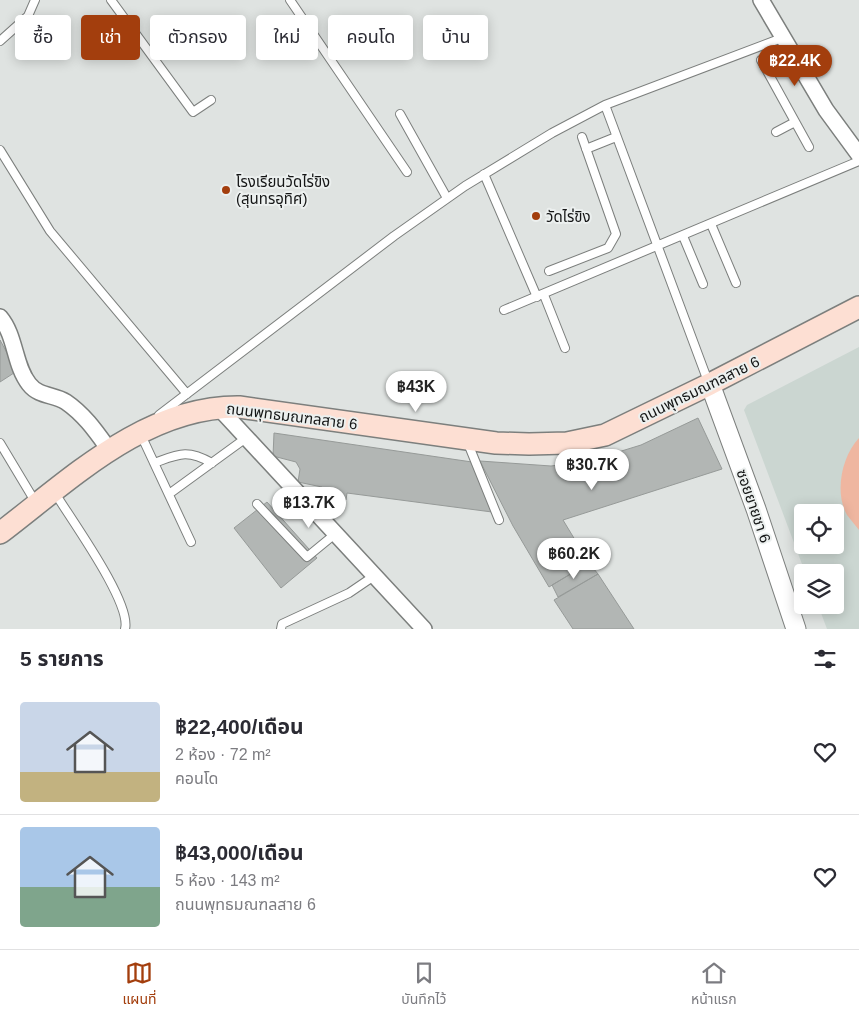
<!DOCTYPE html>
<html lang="th">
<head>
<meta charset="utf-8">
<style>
	body { margin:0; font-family:Arial,"Noto Sans Thai",sans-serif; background:#f2f2f3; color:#2b2b33; height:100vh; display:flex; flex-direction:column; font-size:19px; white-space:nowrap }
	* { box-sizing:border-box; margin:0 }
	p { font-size:16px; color:#7c7c81 }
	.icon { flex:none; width:28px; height:28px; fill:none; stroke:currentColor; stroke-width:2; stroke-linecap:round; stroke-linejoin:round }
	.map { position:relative; height:629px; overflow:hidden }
	.details { display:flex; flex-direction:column; background:#fff; flex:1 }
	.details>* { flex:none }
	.guide { position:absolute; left:15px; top:15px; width:500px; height:45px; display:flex; gap:10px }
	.tools { position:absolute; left:794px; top:504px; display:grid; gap:10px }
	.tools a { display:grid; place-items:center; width:50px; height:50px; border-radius:5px; background:#fff; box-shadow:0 2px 12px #0003; font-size:25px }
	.price { position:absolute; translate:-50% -42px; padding:0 11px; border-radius:18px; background:#fff; color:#222; font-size:16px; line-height:32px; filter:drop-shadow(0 1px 2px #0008) }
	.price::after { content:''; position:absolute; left:50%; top:30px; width:15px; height:11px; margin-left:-8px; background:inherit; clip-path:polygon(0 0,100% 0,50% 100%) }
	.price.selected { background:#a33e0d; color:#fff }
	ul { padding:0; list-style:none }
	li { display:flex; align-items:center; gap:15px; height:125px; padding:0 20px }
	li+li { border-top:1px solid #e1e1e2 }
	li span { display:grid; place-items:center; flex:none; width:140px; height:100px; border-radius:5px; color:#555 }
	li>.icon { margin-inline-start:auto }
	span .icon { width:60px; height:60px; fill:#fffc; stroke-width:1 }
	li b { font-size:21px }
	h2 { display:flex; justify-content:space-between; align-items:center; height:60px; padding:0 20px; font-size:21px }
	.chip { padding:0 18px; border-radius:5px; background:#fff; box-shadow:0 2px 12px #0003; font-size:18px; line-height:45px }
	.chip.selected { background:#a33e0d; color:#fff }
	.tab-bar { display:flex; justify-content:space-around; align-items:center; height:70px; border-top:1px solid #e1e1e2; background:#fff; font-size:14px; color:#7c7c81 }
	.tab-bar a { display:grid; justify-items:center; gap:2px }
	.tab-bar .selected { color:#a33e0d }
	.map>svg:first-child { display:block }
	.built { fill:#cbd6d1; fill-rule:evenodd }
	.green { fill:#efb6a0 }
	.building { fill:#b2b6b4; stroke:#969a98 }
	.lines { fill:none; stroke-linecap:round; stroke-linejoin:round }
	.service-casing { stroke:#7c7f7d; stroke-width:10 }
	.minor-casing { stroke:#7c7f7d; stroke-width:18 }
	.tertiary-casing { stroke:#7c7f7d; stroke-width:21 }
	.secondary-casing { stroke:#7c7f7d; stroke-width:24 }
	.service { stroke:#fff; stroke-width:8 }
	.minor { stroke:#fff; stroke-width:15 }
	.tertiary { stroke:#fff; stroke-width:19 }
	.secondary { stroke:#fddfd3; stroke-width:21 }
	.poi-dot { fill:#a33e0d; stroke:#ecf0ef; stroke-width:2 }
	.labels { text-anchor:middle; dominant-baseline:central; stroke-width:4; stroke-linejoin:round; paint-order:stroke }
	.poi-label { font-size:15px; fill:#151616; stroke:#ecf0ef; text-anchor:start }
	.street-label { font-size:15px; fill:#151616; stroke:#ecf0ef }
</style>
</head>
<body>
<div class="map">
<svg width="859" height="629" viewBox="0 0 859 629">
	<rect width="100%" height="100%" fill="#dfe3e1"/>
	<path class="built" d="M859,347v282h-32l-9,-24h17v-33h-30l-61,-162 3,-5zM802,512h33v33h-33z"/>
	<path class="green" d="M859,438v92c-4,-5 -8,-10 -12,-15 -13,-23 -5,-59 12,-77z"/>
	<path class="building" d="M0,340l17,31 -17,11z
		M698,418l24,51 -159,51 26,43 -40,24 -36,-61 -33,-65 71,5 38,-5 52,-16z
		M274,433l198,29 20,50 -145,-19 -1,7 -25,-4 1,-9 -24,-5 2,-13 -4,-7 -23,-6z
		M267,502l50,56 -36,30 -47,-60z
		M589,563l9,11 -40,23 -6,-12z
		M598,574l36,55h-61l-19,-29z"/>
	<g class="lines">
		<defs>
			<path id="service" d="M111,0l82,112 18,-12
				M290,0l117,172
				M0,41l28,-25 7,-16
				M761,60l48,87
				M605,105l104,279
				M400,114l47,84
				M776,132l19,-10
				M586,149l30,-12
				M0,150l50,81 137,163
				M484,174l53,123
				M711,224l25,59
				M683,236l20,48
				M549,271l59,-23 8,-14 -34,-97
				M544,295l21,53
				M504,310l355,-149
				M159,415l235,-179 71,-50 87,-53 53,-28 177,-67
				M141,435l50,107
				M467,441l32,79
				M0,443l36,60
				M154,463c25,-9 33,-14 58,0
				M55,493c15,25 77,110 70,136
				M169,494l77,-56
				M257,504l50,53 28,-23
				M281,629l1,-5 67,-31 25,-17"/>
			<path id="minor" d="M761,0l65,110 33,45
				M0,317c16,19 14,48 29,67 10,13 25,10 37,18 19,13 31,31 44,49
				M218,407l206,222"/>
			<path id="tertiary" d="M710,384l46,125 40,120"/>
			<path id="secondary" d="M0,533c70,-53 145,-127 239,-126l257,36 33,1 38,-1 38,-8 105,-51 149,-77"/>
		</defs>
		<use href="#service" class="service-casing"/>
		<use href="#minor" class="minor-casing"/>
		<use href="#tertiary" class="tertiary-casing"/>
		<use href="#secondary" class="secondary-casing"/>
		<use href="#service" class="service"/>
		<use href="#minor" class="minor"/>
		<use href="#tertiary" class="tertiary"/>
		<use href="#secondary" class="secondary"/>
	</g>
	<g class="poi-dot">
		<circle cx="226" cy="190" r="5"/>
		<circle cx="536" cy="216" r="5"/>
	</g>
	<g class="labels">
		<g class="poi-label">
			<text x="236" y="181">โรงเรียนวัดไร่ขิง<tspan x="236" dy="17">(สุนทรอุทิศ)</tspan></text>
			<text x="546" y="216">วัดไร่ขิง</text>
		</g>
		<g class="street-label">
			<text transform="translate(699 389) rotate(-26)">ถนนพุทธมณฑลสาย 6</text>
			<text transform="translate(292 416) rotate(7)">ถนนพุทธมณฑลสาย 6</text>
			<text transform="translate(754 506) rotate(71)">ซอยยายชา 6</text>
		</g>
	</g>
</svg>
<div class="tools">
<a><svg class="icon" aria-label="locate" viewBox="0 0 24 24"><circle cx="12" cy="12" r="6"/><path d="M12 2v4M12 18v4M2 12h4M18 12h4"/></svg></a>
<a><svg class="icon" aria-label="layers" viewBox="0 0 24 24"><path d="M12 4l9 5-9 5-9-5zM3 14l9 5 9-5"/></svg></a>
</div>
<b class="price selected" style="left:795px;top:87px">฿22.4K</b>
<b class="price" style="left:416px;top:413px">฿43K</b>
<b class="price" style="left:592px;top:491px">฿30.7K</b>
<b class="price" style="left:309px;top:529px">฿13.7K</b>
<b class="price" style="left:574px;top:580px">฿60.2K</b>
<div class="guide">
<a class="chip">ซื้อ</a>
<a class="chip selected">เช่า</a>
<a class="chip">ตัวกรอง</a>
<a class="chip">ใหม่</a>
<a class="chip">คอนโด</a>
<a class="chip">บ้าน</a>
</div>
</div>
<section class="details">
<h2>5 รายการ<svg class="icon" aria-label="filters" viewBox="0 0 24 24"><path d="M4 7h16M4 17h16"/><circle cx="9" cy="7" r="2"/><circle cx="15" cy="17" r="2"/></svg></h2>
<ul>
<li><span style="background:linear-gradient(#c9d6e8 70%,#c2b280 0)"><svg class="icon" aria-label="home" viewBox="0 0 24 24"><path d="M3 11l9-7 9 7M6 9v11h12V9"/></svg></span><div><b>฿22,400/เดือน</b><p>2 ห้อง · 72 m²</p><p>คอนโด</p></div><svg class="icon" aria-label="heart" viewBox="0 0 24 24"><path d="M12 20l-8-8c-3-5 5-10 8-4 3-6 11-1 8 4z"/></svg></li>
<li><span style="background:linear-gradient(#a9c7e8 60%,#7fa58c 0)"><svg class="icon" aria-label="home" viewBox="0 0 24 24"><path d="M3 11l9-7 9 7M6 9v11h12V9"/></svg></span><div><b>฿43,000/เดือน</b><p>5 ห้อง · 143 m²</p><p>ถนนพุทธมณฑลสาย 6</p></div><svg class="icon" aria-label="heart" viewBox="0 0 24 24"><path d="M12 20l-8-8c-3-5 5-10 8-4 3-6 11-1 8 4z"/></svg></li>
</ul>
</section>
<nav class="tab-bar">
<a class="selected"><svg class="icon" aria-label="map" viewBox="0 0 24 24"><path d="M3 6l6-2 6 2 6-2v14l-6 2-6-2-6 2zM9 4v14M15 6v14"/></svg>แผนที่</a>
<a><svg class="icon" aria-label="saved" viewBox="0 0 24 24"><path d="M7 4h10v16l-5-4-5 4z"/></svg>บันทึกไว้</a>
<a><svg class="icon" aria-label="home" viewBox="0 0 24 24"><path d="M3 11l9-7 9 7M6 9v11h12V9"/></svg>หน้าแรก</a>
</nav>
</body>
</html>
